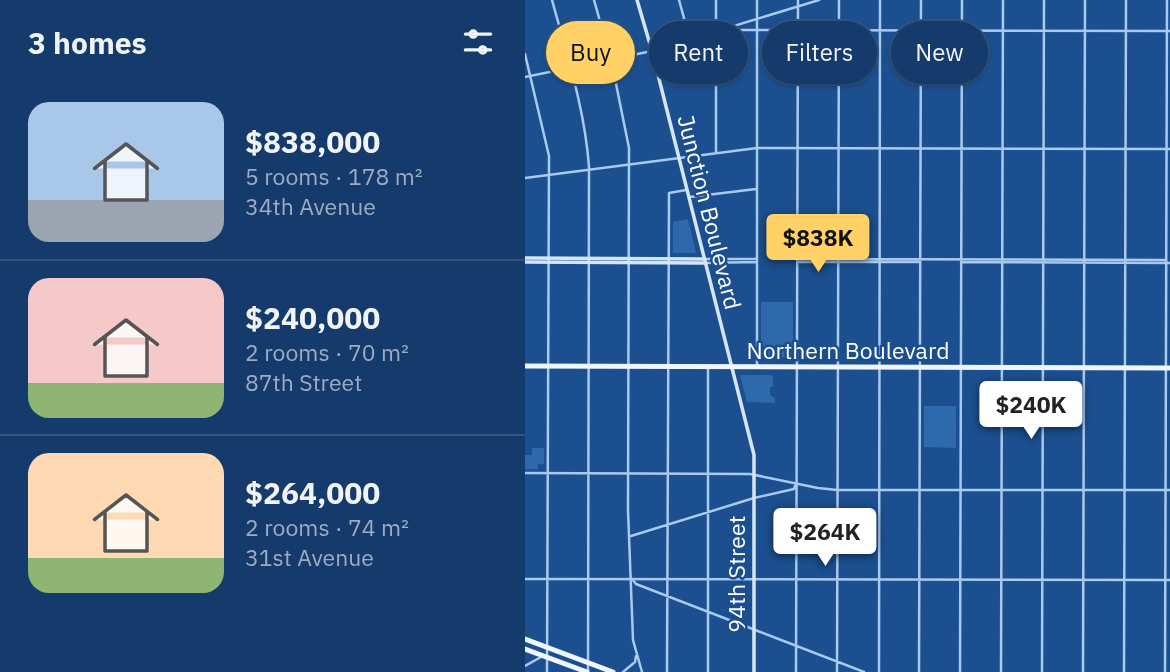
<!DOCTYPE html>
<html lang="en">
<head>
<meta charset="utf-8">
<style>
	body { margin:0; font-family:"IBM Plex Sans",sans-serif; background:#214673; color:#f1f3f6; height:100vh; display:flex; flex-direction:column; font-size:26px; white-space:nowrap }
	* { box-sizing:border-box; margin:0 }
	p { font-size:23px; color:#9dadc1 }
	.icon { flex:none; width:38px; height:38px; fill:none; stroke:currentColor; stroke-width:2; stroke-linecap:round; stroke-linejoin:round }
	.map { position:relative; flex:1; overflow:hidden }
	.sheet { display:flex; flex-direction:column; background:#143b6b; width:525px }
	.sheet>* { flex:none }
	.top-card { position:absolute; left:21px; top:21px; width:518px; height:63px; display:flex; gap:14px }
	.price { position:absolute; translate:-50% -60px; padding:0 16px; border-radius:7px; background:#fff; color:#222; font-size:23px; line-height:46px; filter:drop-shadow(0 2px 4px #0008) }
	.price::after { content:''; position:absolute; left:50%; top:42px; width:21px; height:16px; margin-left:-10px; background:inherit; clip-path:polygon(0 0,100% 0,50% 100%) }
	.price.active { background:#ffd166; color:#111 }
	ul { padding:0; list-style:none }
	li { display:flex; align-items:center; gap:21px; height:175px; padding:0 28px }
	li+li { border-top:2px solid #33557e }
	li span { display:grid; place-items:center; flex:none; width:196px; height:140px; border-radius:21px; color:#555 }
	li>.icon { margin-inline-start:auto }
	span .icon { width:84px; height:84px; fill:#fffc; stroke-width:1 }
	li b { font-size:30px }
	h2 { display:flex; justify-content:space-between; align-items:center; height:84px; padding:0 28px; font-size:30px }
	.chip { padding:0 24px; border-radius:32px; background:#143b6b; box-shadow:0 2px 5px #0004,0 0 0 2px #33557e; font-size:24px; line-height:63px }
	.chip.active { background:#ffd166; color:#111 }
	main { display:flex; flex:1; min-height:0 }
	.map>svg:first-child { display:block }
	.green { fill:#2e69ad }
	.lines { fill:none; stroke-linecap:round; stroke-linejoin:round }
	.street { stroke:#a9c9ee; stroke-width:2.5 }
	.secondary { stroke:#d6e6fa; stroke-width:3.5 }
	.primary { stroke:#f0f6ff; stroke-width:5 }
	.labels { text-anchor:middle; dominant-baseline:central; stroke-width:5; stroke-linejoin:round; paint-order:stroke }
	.street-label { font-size:23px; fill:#fff; stroke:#1b4f8f }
</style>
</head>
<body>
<main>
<section class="sheet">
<h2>3 homes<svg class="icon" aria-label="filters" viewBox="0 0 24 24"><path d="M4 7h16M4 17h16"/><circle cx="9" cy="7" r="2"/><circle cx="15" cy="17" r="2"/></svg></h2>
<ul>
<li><span style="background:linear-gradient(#a9c7e8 70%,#9aa5b1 0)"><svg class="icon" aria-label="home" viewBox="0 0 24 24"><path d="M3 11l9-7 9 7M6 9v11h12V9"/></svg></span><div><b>$838,000</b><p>5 rooms · 178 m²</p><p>34th Avenue</p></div></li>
<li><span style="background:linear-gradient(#f6c9c9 75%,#8fb573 0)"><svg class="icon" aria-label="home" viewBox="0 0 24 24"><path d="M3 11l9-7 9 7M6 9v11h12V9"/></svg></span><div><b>$240,000</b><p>2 rooms · 70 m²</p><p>87th Street</p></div></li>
<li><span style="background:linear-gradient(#ffd9b3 75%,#8fb573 0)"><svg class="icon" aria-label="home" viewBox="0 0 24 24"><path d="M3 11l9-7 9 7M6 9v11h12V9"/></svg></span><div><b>$264,000</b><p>2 rooms · 74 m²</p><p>31st Avenue</p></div></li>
</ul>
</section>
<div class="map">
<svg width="645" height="672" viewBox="0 0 645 672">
	<rect width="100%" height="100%" fill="#1b4f8f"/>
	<path class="green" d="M163,219l8,34h-23v-31z
		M236,302h32v55l-32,1z
		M215,375h31v2l2,-2v12h-3v8l5,3v5l-28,-1z
		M399,406h32v42l-32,-1z
		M7,448h12v16h-6v5h-13v-14h7z"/>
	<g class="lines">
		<path class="street" d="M27,0c15,55 33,110 37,167l-1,505
			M69,0l18,64 17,84 -1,362 5,130 9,32
			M154,0l11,40
			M191,0v152
			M232,0v367
			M200,30l445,1
			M0,54l24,102 -2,516
			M0,77l127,-26 167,-51
			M0,178l232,-30 413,1
			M165,197l66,-8
			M178,259h53
			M272,259l368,1
			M272,262h123
			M436,262l209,1
			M179,263l52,-1
			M0,473l225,1 68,14 19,2h333
			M106,536l123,-38 40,-9 1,-3
			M0,579l645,1
			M107,579l4,5 228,88
			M0,666l16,-9
			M98,672l12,-10 1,-6
			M142,672l2,-479 17,-3
			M183,672v-305
			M271,672l2,-672
			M312,672l2,-672
			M354,672l1,-672
			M394,672l2,-672
			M435,672l2,-672
			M476,672l2,-672
			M517,672l2,-672
			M558,672l2,-672
			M599,672l2,-672
			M640,672l2,-672"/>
		<path class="secondary" d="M112,0l15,51 102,404v217
			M0,258l178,1
			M0,262l179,1"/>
		<path class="primary" d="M0,366l645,2
			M0,639l88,33
			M0,649l62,23"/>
	</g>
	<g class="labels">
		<g class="street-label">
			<text transform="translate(185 212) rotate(76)">Junction Boulevard</text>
			<text x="323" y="350">Northern Boulevard</text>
			<text transform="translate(211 574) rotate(-90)">94th Street</text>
		</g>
	</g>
</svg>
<b class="price active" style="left:293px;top:274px">$838K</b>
<b class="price" style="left:506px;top:441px">$240K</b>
<b class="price" style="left:300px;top:568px">$264K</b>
<div class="top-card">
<a class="chip active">Buy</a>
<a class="chip">Rent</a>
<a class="chip">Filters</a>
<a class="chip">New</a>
</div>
</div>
</main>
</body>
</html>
